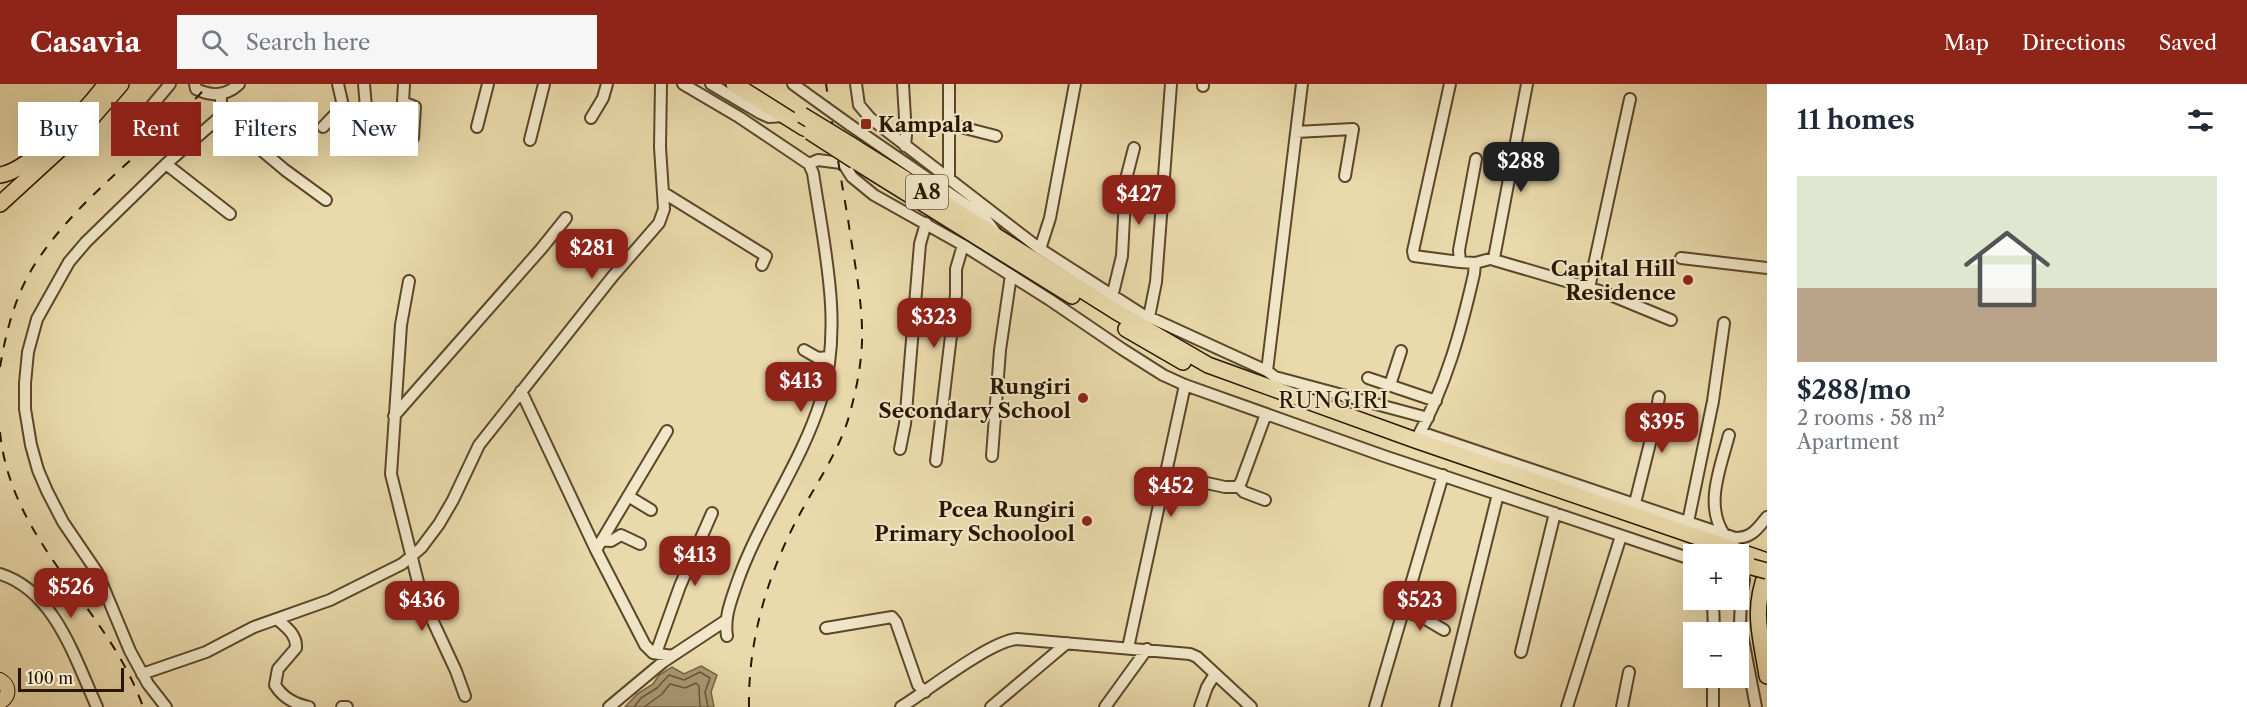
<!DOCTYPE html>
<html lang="en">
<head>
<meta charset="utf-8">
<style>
	body { margin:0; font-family:"Libre Caslon Text",serif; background:#f6f6f7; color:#1f2937; height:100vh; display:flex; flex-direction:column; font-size:22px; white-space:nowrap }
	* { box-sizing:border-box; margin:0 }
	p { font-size:20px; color:#747a83 }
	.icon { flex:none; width:33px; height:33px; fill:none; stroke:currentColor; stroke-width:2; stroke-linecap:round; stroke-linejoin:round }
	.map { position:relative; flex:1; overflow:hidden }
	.side { display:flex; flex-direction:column; background:#fff; width:480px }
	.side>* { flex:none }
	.hud { position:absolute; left:18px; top:18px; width:570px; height:54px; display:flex; gap:12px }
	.fabs { position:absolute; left:1683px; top:460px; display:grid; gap:12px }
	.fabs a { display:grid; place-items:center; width:66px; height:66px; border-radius:0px; background:#fff; box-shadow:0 6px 24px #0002; font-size:30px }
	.scale { position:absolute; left:18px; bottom:15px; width:106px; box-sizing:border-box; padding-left:6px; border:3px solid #2a1600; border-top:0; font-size:16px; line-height:21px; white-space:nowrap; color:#2a1600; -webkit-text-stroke:4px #f1e7c8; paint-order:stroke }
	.price { position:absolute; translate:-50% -51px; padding:0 14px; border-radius:12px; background:#8f2418; color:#fff; font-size:20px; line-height:39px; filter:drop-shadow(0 2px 3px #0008) }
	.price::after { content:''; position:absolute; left:50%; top:36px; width:18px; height:14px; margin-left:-9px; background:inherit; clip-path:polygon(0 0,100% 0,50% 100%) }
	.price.selected { background:#222; color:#fff }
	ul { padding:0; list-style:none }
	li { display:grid; align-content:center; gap:12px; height:318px; padding:0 30px }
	li span { display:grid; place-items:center; height:186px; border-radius:0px; color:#555 }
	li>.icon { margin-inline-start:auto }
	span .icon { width:108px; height:108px; fill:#fffc; stroke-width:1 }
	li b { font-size:26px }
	h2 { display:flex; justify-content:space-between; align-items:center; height:72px; padding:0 30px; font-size:26px }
	.chip { padding:0 21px; border-radius:0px; background:#fff; box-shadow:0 6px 24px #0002; font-size:21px; line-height:54px }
	.chip.selected { background:#8f2418; color:#fff }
	header { display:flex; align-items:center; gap:36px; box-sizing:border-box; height:84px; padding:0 30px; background:#8f2418; color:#fff }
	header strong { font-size:28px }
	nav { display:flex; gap:33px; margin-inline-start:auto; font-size:21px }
	.search { width:420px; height:54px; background:#f6f6f7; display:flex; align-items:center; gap:15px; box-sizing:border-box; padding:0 21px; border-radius:0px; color:#747a83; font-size:22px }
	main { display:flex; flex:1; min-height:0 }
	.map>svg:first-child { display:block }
	.water { fill:#a99771; stroke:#766344; stroke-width:1.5 }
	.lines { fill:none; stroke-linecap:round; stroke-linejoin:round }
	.shore { stroke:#6a5638; stroke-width:1.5 }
	.minor-casing { stroke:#5a472b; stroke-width:14 }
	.major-casing { stroke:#2a1600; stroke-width:16 }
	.highway-casing { stroke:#2a1600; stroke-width:18 }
	.minor { stroke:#f1e7c8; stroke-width:10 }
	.major { stroke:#eadaab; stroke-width:14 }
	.highway { stroke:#eadaab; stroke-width:15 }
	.rail { stroke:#2a1600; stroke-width:2; stroke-dasharray:10 10; stroke-linecap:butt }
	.minor-bridge-casing { stroke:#5a472b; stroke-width:14; stroke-linecap:butt }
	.highway-bridge-casing { stroke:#2a1600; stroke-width:18; stroke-linecap:butt }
	.minor-bridge { stroke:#f1e7c8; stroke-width:10 }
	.highway-bridge { stroke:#eadaab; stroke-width:15 }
	.poi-dot { fill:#8f2418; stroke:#f1e7c8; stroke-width:2 }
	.labels { text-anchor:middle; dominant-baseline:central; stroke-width:4.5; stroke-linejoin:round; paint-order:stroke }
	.shield { fill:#f1e7c8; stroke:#66553c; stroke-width:1.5 }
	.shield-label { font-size:20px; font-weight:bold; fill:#2a1600 }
	.poi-label { font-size:21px; font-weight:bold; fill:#2a1600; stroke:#f1e7c8; text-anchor:end }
	.neighbourhood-label { font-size:22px; letter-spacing:1.5px; fill:#2a1600; stroke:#f1e7c8 }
</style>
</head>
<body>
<header>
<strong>Casavia</strong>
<div class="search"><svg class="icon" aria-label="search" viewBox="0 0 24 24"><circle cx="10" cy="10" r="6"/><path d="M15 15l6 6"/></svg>Search here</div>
<nav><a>Map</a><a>Directions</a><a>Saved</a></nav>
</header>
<main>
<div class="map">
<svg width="1767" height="623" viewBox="0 0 1767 623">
	<rect width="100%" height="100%" fill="#eadaab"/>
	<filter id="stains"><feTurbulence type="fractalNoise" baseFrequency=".00333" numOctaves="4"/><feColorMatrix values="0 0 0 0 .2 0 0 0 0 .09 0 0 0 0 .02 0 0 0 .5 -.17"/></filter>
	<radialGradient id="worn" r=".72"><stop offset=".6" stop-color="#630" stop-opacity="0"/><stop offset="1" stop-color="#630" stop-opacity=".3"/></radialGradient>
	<path class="water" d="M701,582l16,9 -6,17 3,15h-89l12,-13 16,-10 6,-9 13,-8 12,7z"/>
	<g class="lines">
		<path class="shore" d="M634,623l7,-9 16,-10 12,-13 15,5 16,-8 10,6 -5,14 3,15
			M644,623l18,-13 8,-10 15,4 11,-5 3,3 1,21"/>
		<defs>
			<path id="minor" d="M195,0l1,5c16,8 30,7 43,-5
				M364,0l4,47
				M404,0l-1,18 12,5 -2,31
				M683,0l56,33 70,47 4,9c11,74 31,154 8,227 -20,64 -62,120 -84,183 -6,18 -13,34 -10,53
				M711,0l49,29 9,4 15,-1
				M793,0l11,8
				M856,0l3,21 11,13 170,131 106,68h3l118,54
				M903,0l3,51 -1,11
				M1302,0l-35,287 8,6 153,41
				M1450,0l-37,167 1,5 46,6
				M1203,2v-2
				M221,32l64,54 41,30
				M591,34l12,-20 4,-14
				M138,38l32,-38
				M949,40l47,12
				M850,41l134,92 12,16
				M323,43l20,-21 -5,-22
				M477,43l11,-43
				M1296,48l57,-3 -8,47
				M530,56l14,-56
				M166,80l64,50
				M809,80l9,-4 23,3 4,3 7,11 22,18 89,50 87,55 72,49 41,26 22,10 199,71 310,104
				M949,93v-93
				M664,109l102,63 -4,9
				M1040,165l10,-31 25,-134
				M1681,174l86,10
				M1494,176l109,32 68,28
				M1475,179l19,-5 33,-174
				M409,197l-8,44 -10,149 31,124 34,73 9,25
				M1589,204l41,-189
				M1112,213l10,-41 4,-77 8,-31
				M1149,233l7,-35 15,-198
				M804,266l14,8 11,-1
				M1368,294l68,23
				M1390,301l11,-34
				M521,307l75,159 49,95 8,8 19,3
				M394,332l147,-167 25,-31
				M1420,348l315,106c17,0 22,-9 32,-21
				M1417,354c29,-52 44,-107 57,-164l1,-11 -15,-1 -1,-12 17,-91
				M900,365l5,-25 15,-180 6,-21
				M992,372l8,-106 11,-75
				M936,377l20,-167v-25l7,-24
				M1163,398l30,-2 32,7h12l4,-5 25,-68
				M1238,402l6,6 21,8
				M628,412l23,14
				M1635,419l18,-72 6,-34
				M1688,438l25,-121 11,-78
				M1724,450c-20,-29 -3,-68 5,-99
				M602,456l9,1 10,-6 19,9
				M596,466l71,-119
				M0,490c55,17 75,85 97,133
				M1738,491l6,5 -3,16 -1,28 16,83
				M1713,516l1,33
				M1404,527l18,6 22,13
				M278,536c9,8 19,15 18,28l-18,21 -3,16c8,13 19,19 34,22
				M826,544l66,-11 4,5 22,63 7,7
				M1128,564l57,-263
				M1521,568l34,-139
				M656,569l24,-67 32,-73
				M142,590l64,-22 48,-25 76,-27 72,-36 19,-16 18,-24 14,-24 26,-55 134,-169 46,-53 5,-14 -4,-62 1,-63
				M166,623l-18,-23 -18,-33 -33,-79 -34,-50 -16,-31 -9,-21 -7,-25 -6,-36v-26l3,-31 9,-33 32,-57 17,-20 80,-78 55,-48v-21
				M342,623h5
				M609,623l54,-45 62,-41
				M901,623c26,-16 89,-66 116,-68l173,15 7,3 54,50
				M991,623l76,-64
				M1105,623l42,-58
				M1200,623l7,-20 8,-13
				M1375,623l68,-232
				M1445,623l53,-213
				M1567,623l54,-171
				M1622,623l7,-35
				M1713,623v-29"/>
			<path id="major" d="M0,596c10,6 10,16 0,22"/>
			<path id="highway" d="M734,0l70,44
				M856,64l259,163 93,54 207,75 352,121
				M855,77l217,135
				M0,91c30,-4 87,-66 106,-91
				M0,120l84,-77 37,-43
				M1126,245l57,33
				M1767,487c-16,40 -6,65 0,105"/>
		</defs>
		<use href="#minor" class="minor-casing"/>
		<use href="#major" class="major-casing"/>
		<use href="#highway" class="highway-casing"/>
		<use href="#minor" class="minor"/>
		<use href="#major" class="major"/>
		<use href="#highway" class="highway"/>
		<path class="rail" d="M0,283c6,-35 15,-72 35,-103 46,-71 119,-117 174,-180
			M0,348c11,112 108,175 143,275
			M749,623c-1,-62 16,-124 44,-180 19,-38 48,-76 58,-118 7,-26 12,-55 11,-81 -1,-37 -9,-73 -14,-109 -8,-45 -15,-90 -22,-135"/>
		<defs>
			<path id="minor-bridge" d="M804,8l46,33"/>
			<path id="highway-bridge" d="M802,31l54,33
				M810,48l45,29
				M1752,483l15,4"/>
		</defs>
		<use href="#minor-bridge" class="minor-bridge-casing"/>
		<use href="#highway-bridge" class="highway-bridge-casing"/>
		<use href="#minor-bridge" class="minor-bridge"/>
		<use href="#highway-bridge" class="highway-bridge"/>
	</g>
	<g class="poi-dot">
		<rect x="860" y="34" width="12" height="12" rx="3"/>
		<circle cx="1688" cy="196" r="6"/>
		<circle cx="1083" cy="314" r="6"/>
		<circle cx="1087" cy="437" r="6"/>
	</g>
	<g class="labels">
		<rect class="shield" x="906" y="91" width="42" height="34" rx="4.5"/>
		<g class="shield-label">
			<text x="927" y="108">A8</text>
		</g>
		<g class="poi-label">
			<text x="878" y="40" text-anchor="start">Kampala</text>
			<text x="1676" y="184">Capital Hill<tspan x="1676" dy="24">Residence</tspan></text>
			<text x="1071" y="302">Rungiri<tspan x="1071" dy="24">Secondary School</tspan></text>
			<text x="1075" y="425">Pcea Rungiri<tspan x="1075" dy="24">Primary Schoolool</tspan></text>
		</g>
		<g class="neighbourhood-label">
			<text x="1334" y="316">RUNGIRI</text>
		</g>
	</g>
	<rect width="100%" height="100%" filter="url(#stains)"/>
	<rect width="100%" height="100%" fill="url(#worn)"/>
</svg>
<div class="fabs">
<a>+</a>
<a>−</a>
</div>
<div class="scale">100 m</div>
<b class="price selected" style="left:1521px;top:109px">$288</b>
<b class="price" style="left:1139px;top:142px">$427</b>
<b class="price" style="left:592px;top:196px">$281</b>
<b class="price" style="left:934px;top:265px">$323</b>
<b class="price" style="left:801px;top:329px">$413</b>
<b class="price" style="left:1662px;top:370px">$395</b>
<b class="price" style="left:1171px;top:434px">$452</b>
<b class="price" style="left:695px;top:503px">$413</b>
<b class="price" style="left:71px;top:535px">$526</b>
<b class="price" style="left:422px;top:548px">$436</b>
<b class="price" style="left:1420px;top:548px">$523</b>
<div class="hud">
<a class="chip">Buy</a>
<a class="chip selected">Rent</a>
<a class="chip">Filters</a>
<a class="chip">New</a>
</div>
</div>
<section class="side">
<h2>11 homes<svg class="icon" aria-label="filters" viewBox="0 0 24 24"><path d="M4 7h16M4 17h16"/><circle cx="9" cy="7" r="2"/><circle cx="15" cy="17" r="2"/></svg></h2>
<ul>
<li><span style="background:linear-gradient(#dfe7d0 60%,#b9a48a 0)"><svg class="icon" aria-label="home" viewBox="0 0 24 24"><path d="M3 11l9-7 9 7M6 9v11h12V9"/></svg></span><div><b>$288/mo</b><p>2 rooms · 58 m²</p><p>Apartment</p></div></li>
</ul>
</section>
</main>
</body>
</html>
